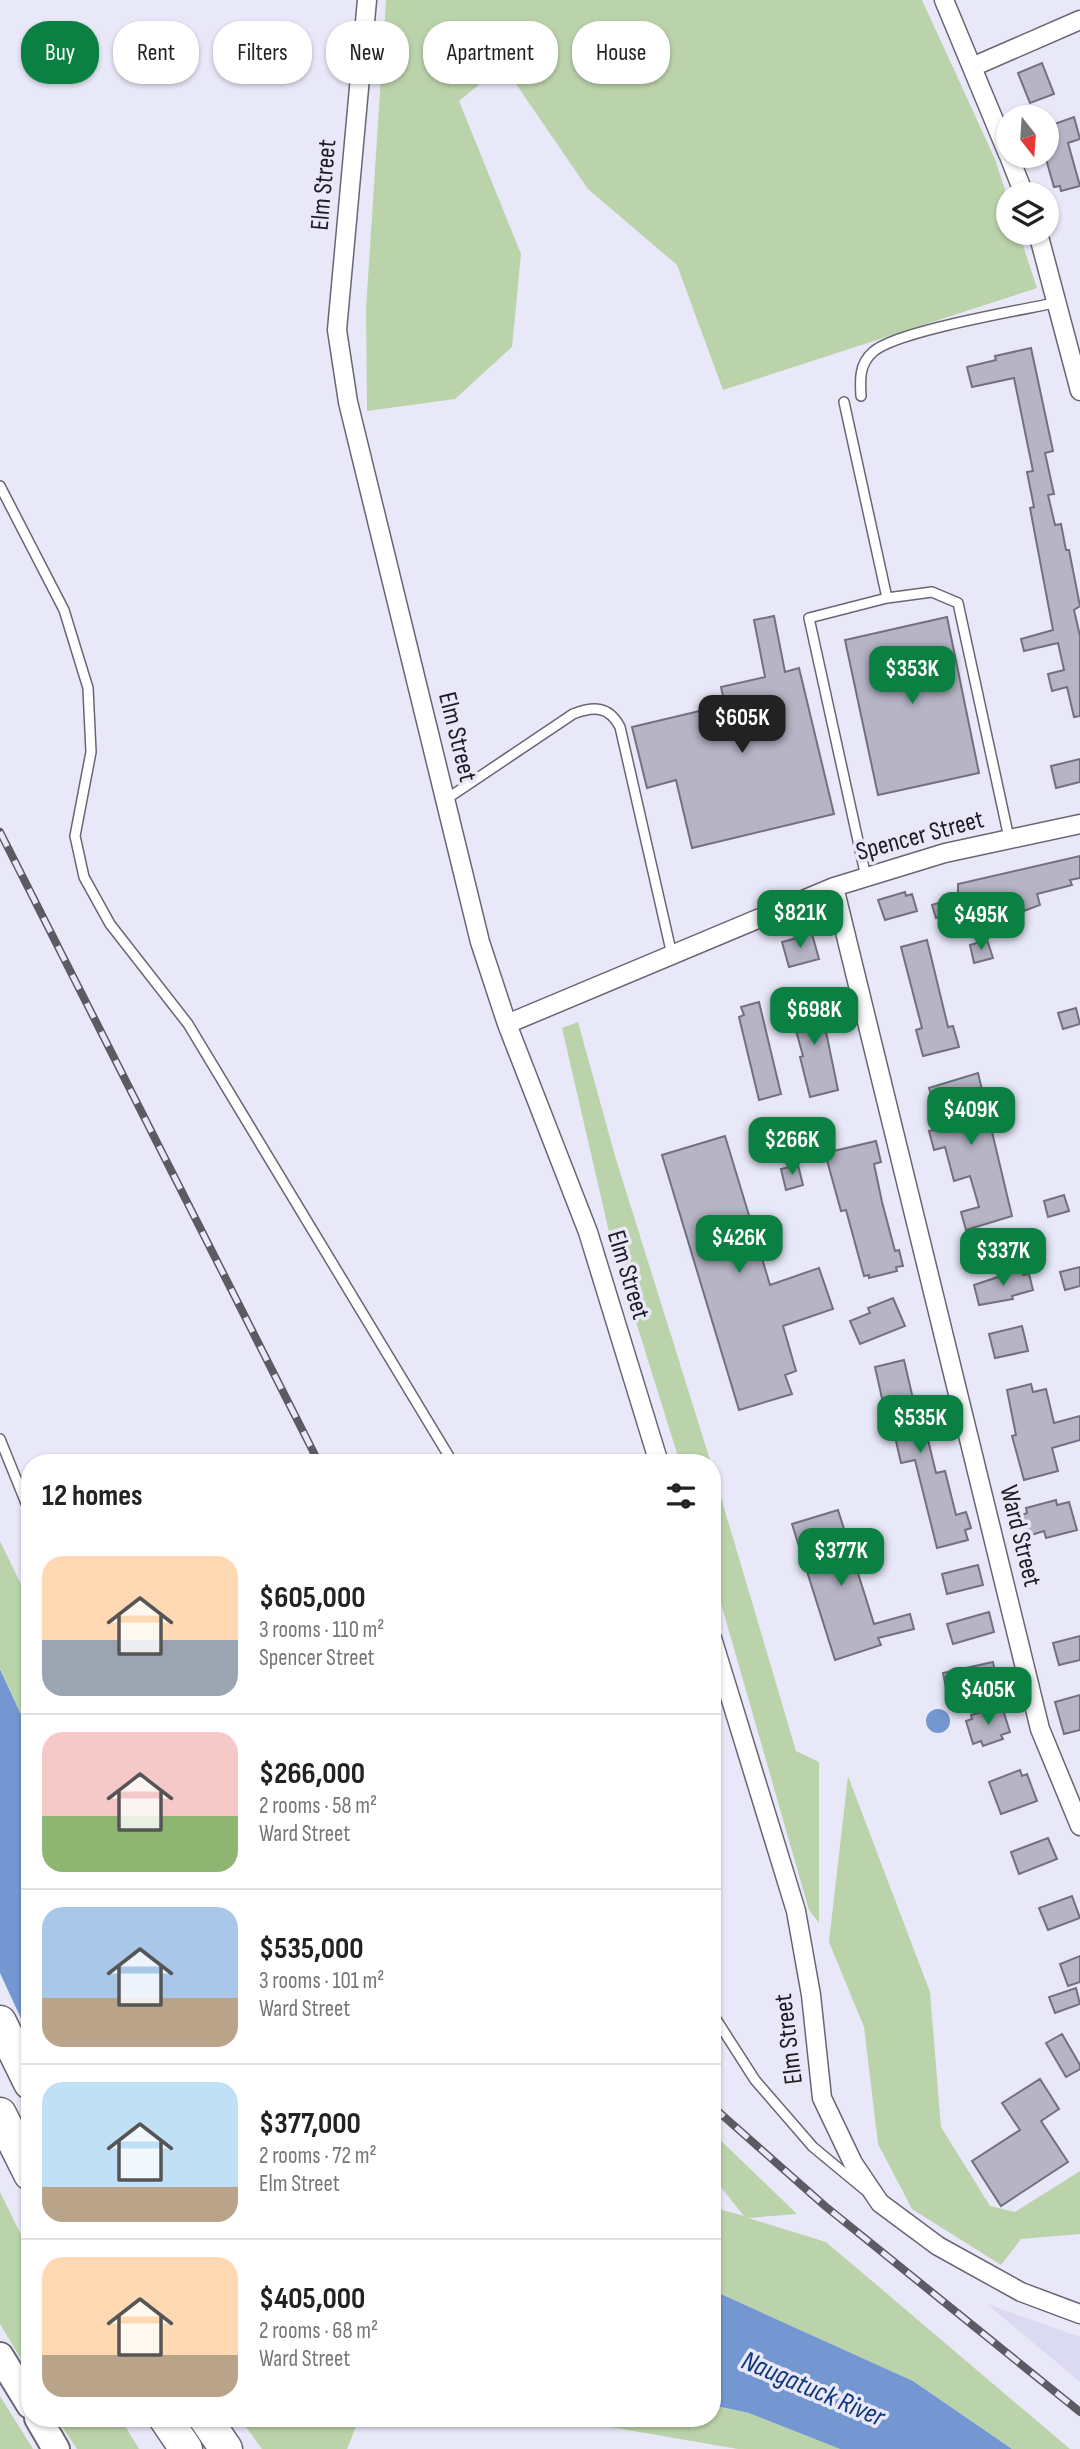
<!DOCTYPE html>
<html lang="en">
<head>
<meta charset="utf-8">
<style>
	body { margin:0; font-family:"Sofia Sans Condensed",sans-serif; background:#f6f6f6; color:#222; height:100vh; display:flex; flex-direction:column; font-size:26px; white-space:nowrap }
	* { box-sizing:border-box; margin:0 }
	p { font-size:23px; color:#767676 }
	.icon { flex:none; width:38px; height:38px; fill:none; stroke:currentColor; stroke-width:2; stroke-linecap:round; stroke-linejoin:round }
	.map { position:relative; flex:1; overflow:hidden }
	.sheet { position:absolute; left:21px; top:1454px; width:700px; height:973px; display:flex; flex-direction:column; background:#fff; border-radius:28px; box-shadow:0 2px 5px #0004 }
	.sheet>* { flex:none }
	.hud { position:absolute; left:21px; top:21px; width:700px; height:63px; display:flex; gap:14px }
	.needle { width:46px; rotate:163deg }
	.fabs { position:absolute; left:996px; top:105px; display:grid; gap:14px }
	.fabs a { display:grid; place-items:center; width:63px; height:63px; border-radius:50%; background:#fff; box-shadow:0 2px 5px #0004; font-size:35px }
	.price { position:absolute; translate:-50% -60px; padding:0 16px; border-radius:14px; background:#0b8043; color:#fff; font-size:23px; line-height:46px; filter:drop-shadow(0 2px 4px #0008) }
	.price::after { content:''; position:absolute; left:50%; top:42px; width:21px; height:16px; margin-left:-10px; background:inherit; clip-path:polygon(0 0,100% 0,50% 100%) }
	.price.on { background:#222; color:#fff }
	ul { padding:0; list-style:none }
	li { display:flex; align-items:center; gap:21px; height:175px; padding:0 21px }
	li+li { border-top:2px solid #e0e0e0 }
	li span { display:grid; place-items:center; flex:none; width:196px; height:140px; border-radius:21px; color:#555 }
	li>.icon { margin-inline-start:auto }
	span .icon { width:84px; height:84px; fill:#fffc; stroke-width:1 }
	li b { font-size:30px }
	h2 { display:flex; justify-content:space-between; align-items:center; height:84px; padding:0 21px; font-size:30px }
	.chip { padding:0 24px; border-radius:28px; background:#fff; box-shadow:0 2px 5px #0004; font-size:24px; line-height:63px }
	.chip.on { background:#0b8043; color:#fff }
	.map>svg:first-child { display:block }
	.built { fill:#dcdaf2 }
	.green { fill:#bbd3aa }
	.water { fill:#7597d1 }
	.building { fill:#b6b4c5; stroke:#727180; stroke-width:2 }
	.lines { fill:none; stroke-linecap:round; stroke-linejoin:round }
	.lane-casing { stroke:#676674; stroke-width:12 }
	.street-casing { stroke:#676674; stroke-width:21 }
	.primary-casing { stroke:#676674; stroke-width:30 }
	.highway-casing { stroke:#676674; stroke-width:35 }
	.lane { stroke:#fff; stroke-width:9 }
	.street { stroke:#fff; stroke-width:18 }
	.primary { stroke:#fff; stroke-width:26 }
	.highway { stroke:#fff; stroke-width:32 }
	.rail-casing { stroke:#5c5b64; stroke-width:8 }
	.rail { stroke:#e9e8f9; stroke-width:5; stroke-dasharray:16; stroke-linecap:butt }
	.labels { text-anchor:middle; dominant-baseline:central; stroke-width:7; stroke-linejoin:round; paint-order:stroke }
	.street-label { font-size:26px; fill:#1d1c22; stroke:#e9e8f9 }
	.water-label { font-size:28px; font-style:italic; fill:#11387c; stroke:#e9e8f9 }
</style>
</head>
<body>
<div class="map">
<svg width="1080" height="2449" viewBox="0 0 1080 2449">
	<rect width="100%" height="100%" fill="#e9e8f9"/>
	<path class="built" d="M987,2304l93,33v45z"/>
	<path class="green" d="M386,0h536l73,159 13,40v34h11l18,55 -314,102 -46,-125 -89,-76 -85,-124 -44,36 62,153 -9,93 -57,52 -88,12 -1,-102z
		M578,1022l37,134 96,307h-31l-68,-218 -50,-217z
		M712,1467l84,284 23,11v161l-10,-13 -97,-338z
		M0,1541l30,62v131l-30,-66z
		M848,1776l82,216 11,135 49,79 25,6 65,-41v63l-59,5 -20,26 -89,-56 -34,-65 -14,-117 -35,-85z
		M712,2132l85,82 -49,4 78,24 244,207h-58l-99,-68 -201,-91v-83l32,9 -32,-40z
		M0,2192l30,61v121l-30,-50z
		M0,2396l33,53h-33z
		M712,2405l37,8 91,36h-102l-174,-30 148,-1z
		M57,2419h64l18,30h-62z
		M240,2419h119l-12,30h-85z"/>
	<path class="water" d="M0,1669l30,65v304l-30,-65z
		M926 1721a12 12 0 1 1 24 0a12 12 0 1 1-24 0Z
		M712,2290l201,91 99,68h-172l-91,-36 -37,-8z"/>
	<path class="building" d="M1042,63l12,31 -24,9 -12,-30z
		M1074,117l6,22 -12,4 12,43 -19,5 -1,-5 -6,1 -8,-28v-32z
		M1031,348l22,103 -8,2 9,41 -6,1 7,30 6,-1 5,26h3l11,56 -6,4 6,26v80l-6,1 -7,-30 -15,4 -4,-17 16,-4 -6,-27 -34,8 -3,-12 32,-9 -23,-122 4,-1 -7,-35 6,-1 -19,-93 -42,9 -5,-20 29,-7 -1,-4z
		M774,616l11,56 14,-4 35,146 -142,34 -16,-68 -29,8 -15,-61 93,-22 -4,-18 44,-10 -11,-57z
		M947,617l32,156 -101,22 -33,-155z
		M1080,759v23l-24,6 -5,-22z
		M1080,856v22l-10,2 2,5 -35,9 3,11 -16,6 -2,-5 -13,5 -4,-11 -69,18 -4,-13 26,-8v-13z
		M905,892l1,4 6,-2 5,17 -32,9 -7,-20z
		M812,934l7,25 -30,8 -7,-25z
		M927,940l21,87 5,-1 6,21 -36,9 -7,-26 6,-2 -21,-81z
		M987,940l6,18 -19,5 -4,-18z
		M816,997l12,29 -3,1 13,63 -28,7 -10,-40 3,-1 -14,-51z
		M759,1002l22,92 -22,6 -20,-83 5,-2 -3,-8z
		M1076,1008l4,16 -17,5 -5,-16z
		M978,1073l34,143 -46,14 -5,-18 18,-5 -9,-31 -16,5 -9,-34 -11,3 -5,-19 12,-3 -12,-40z
		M725,1136l45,149 49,-17 14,41 -50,17 13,45 -11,4 7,19 -53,16 -77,-255z
		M876,1141l5,21 -7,2 8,38 13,49 4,-1 4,16 -7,1 1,4 -28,7v-3l-5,1 -18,-66 -5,1 -16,-58z
		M798,1165l5,20 -17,5 -5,-21z
		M1064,1195l5,16 -21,6 -4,-16z
		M1080,1267v19l-15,4 -5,-18z
		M1022,1269l1,6 6,-1 4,16 -21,6 1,3 -34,6 -5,-20z
		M893,1298l12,28 -45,18 -10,-23 20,-8 -2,-5z
		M1022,1326l6,25 -33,7 -6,-24z
		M904,1360l13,56 5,-1 14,58 9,-2 11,44 10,-3 5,16 -6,2 3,10 -31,8 -22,-88 -14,3 -14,-61 -4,1 -8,-36z
		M1031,1384l2,8 13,-3 8,34 26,-7v24l-28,8 6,23 -34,9 -12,-44 4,-1 -9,-45z
		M1056,1500l1,5 12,-3 8,28 -31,8 -2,-7 -16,5 -6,-21 5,-2 -1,-5z
		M838,1510l36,114 36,-10 4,15 -36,9 3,7 -46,15 -43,-136z
		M978,1565l5,20 -36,9 -5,-20z
		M989,1612l5,20 -41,12 -6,-20z
		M1080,1636v24l-21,5 -6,-22z
		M993,1662l4,20 -50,10 -4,-19z
		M1080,1695v35l-16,4 -9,-32z
		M995,1708l1,4 7,-2 7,22 -9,3 2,4 -20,7 -2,-5 -8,3 -7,-23 6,-2 -1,-4z
		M1020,1770l2,6 5,-2 10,27 -36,13 -12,-32z
		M1048,1838l9,21 -38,15 -8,-22z
		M1072,1896l8,22 -32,12 -9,-22z
		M1080,1956v26l-12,4 -8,-22z
		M1076,1988l4,16 -25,9 -6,-16z
		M1062,2034l18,31v4l-14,8 -20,-34z
		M1040,2079l19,30 -18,12 27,41 -67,44 -29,-45 48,-31 -18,-27z"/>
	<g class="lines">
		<defs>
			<path id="lane" d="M861,396c-1,-16 -2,-32 12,-44 22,-21 149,-42 186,-50
				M844,402l43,196
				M0,486l64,124 24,78 3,64 -16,84 9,41 26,47 78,100 265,439
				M445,800l128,-86c21,-8 36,-8 47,13l52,228
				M866,877l-57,-259 78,-20 45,-6 26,11 51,235
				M0,1439l30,74
				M712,2013l43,67 58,67 52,43"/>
			<path id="street" d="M367,0l-30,330 11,72 132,540 27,82 81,208 71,231
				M944,0l64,154
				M972,67l108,-47
				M1009,156l15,38
				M1038,233l42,158
				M834,887l206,842 40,97
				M507,1024l327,-137 111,-34 135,-29
				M712,1638l84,273 15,84 11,103 31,65 27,40 58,43 83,46 59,22"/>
			<path id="primary" d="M0,2356l30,49
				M38,2418l18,31"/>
			<path id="highway" d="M0,2022l30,61
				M0,2114l30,60
				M165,2418l21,31
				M205,2418l21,31"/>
		</defs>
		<use href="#lane" class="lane-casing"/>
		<use href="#street" class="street-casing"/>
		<use href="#primary" class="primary-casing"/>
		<use href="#highway" class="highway-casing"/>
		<use href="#lane" class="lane"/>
		<use href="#street" class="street"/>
		<use href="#primary" class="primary"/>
		<use href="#highway" class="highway"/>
		<defs>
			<path id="rail" d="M0,832l319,631
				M712,2106l113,100 255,206"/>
		</defs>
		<use href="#rail" class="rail-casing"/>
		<use href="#rail" class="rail"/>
	</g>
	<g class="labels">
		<g class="street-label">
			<text transform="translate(324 185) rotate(-85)">Elm Street</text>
			<text transform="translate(457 737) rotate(76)">Elm Street</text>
			<text transform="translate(920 836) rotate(-15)">Spencer Street</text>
			<text transform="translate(628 1275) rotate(73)">Elm Street</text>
			<text transform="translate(1020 1536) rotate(76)">Ward Street</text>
			<text transform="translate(789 2039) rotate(-97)">Elm Street</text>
		</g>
		<g class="water-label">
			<text transform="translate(813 2389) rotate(23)">Naugatuck River</text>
		</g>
	</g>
</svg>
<div class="fabs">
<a><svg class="needle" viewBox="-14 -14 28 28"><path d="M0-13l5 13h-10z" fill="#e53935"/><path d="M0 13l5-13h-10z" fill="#767676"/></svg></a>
<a><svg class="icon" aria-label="layers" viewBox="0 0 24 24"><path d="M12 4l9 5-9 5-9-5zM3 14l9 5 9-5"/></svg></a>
</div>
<b class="price" style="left:912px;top:706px">$353K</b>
<b class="price on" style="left:742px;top:755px">$605K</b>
<b class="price" style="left:800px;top:950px">$821K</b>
<b class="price" style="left:981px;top:952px">$495K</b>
<b class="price" style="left:814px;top:1047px">$698K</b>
<b class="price" style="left:971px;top:1147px">$409K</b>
<b class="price" style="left:792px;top:1177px">$266K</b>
<b class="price" style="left:739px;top:1275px">$426K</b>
<b class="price" style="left:1003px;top:1288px">$337K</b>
<b class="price" style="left:920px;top:1455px">$535K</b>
<b class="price" style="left:841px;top:1588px">$377K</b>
<b class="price" style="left:988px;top:1727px">$405K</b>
<div class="hud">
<a class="chip on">Buy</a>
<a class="chip">Rent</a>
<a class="chip">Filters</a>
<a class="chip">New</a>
<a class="chip">Apartment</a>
<a class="chip">House</a>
</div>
<section class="sheet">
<h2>12 homes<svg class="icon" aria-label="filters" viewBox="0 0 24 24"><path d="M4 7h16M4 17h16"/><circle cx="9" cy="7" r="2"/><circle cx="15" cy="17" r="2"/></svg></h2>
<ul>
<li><span style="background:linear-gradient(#ffd9b3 60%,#9aa5b1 0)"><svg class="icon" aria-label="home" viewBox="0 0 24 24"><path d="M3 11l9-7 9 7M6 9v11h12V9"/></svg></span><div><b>$605,000</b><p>3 rooms · 110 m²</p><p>Spencer Street</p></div></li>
<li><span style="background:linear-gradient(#f6c9c9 60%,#8fb573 0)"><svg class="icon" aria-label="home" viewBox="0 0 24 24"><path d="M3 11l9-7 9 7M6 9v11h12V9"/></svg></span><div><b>$266,000</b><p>2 rooms · 58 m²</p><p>Ward Street</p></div></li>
<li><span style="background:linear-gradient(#a9c7e8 65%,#b9a48a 0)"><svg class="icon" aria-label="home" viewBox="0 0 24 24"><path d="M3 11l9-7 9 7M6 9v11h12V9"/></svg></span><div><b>$535,000</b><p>3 rooms · 101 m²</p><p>Ward Street</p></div></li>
<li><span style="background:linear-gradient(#bfe0f5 75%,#b9a48a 0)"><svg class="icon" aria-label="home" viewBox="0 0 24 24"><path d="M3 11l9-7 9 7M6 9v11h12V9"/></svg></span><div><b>$377,000</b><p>2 rooms · 72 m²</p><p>Elm Street</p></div></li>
<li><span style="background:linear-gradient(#ffd9b3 70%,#b9a48a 0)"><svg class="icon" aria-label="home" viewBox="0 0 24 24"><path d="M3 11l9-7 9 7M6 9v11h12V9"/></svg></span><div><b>$405,000</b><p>2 rooms · 68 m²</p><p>Ward Street</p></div></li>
</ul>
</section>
</div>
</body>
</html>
